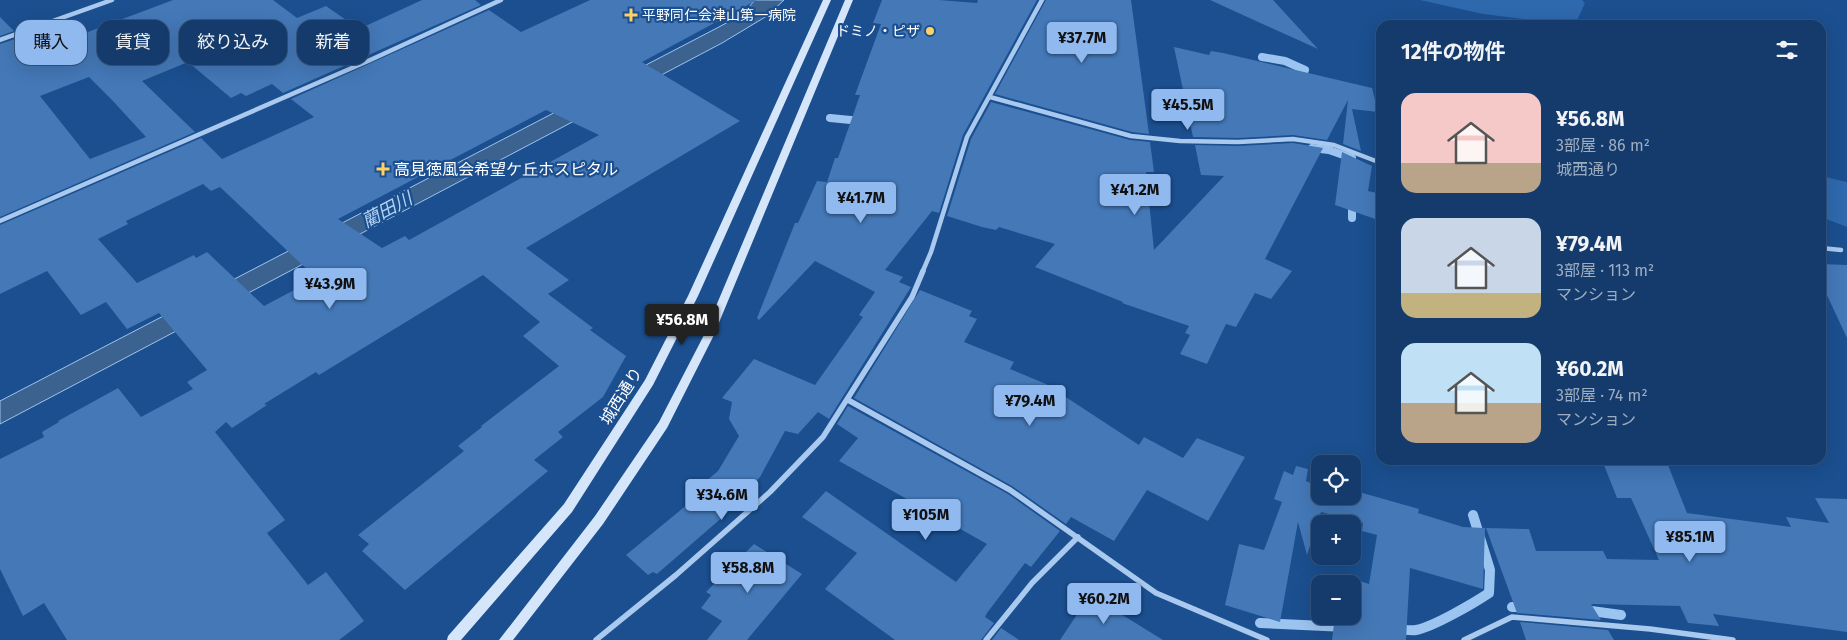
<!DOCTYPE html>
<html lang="ja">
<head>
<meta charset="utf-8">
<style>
	body { margin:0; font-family:"Fira Sans","Noto Sans JP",sans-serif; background:#214673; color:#f1f3f6; height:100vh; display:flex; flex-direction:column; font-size:19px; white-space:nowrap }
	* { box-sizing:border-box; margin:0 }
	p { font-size:16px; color:#9dadc1 }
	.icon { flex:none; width:28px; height:28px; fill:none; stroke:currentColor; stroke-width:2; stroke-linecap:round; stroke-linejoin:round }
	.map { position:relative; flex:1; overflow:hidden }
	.panel { position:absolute; left:1376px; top:20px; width:450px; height:445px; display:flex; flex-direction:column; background:#143b6b; border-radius:15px; box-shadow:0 5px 20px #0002,0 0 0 1px #33557e }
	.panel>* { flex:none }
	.top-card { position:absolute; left:15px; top:20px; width:475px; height:45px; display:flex; gap:10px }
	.tools { position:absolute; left:1311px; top:455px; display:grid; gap:10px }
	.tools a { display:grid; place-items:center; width:50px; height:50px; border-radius:10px; background:#143b6b; box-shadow:0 5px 20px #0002,0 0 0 1px #33557e; font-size:25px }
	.price { position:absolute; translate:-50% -42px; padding:0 11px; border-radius:5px; background:#90b9f0; color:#111; font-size:16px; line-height:32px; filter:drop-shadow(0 1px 2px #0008) }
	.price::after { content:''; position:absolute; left:50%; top:30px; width:15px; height:11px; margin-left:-8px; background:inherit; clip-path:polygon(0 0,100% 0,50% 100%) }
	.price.active { background:#222; color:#fff }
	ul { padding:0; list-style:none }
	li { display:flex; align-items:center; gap:15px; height:125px; padding:0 25px }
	li span { display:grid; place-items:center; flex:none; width:140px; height:100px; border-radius:15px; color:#555 }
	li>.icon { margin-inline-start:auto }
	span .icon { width:60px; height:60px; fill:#fffc; stroke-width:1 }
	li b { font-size:21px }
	h2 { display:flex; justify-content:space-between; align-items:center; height:60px; padding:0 25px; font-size:21px }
	.chip { padding:0 18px; border-radius:15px; background:#143b6b; box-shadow:0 5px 20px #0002,0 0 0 1px #33557e; font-size:18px; line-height:45px }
	.chip.active { background:#90b9f0; color:#111 }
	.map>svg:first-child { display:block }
	.green { fill:#2e69ad }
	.water { fill:#3c6290; stroke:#9cc4f0 }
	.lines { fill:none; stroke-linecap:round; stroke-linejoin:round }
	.stream-far1 { stroke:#9cc4f0; stroke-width:8 }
	.stream { stroke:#9cc4f0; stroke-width:10 }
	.building { fill:#4478b7; fill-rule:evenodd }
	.street-far1 { stroke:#a9c9ee; stroke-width:4.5 }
	.street { stroke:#a9c9ee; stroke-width:5.5 }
	.secondary { fill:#d6e6fa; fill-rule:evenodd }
	.poi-dot { fill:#ffd166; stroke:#1b4f8f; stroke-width:2 }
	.labels { text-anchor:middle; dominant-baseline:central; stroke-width:4.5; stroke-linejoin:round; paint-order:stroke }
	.far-poi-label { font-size:14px; fill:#fff; stroke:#1b4f8f; text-anchor:start }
	.poi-label { font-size:16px; fill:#fff; stroke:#1b4f8f; text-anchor:start }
	.street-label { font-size:16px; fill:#fff; stroke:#1b4f8f }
	.water-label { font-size:18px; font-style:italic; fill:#b5d3f5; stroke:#1b4f8f }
</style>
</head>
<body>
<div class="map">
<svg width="1847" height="640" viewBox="0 0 1847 640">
	<rect width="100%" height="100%" fill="#1b4f8f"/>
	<path class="green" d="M1420,0h162l3,3 -10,22h-3l-89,-11z
		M1821,176l26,6v45l-26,-10z"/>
	<path class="water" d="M755,0h29l-17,16 -45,27 -722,381v-23l717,-373 26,-14z"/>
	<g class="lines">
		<path class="stream-far1" d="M1262,57l23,4 20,9 -5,12
			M830,118l31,3
			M1312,148l17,2 23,8
			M1352,201v17"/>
		<path class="stream" d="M1512,607h15
			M1584,610l37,5
			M1260,623l86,4
			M1396,629c6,0 14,2 20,1 17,-3 58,-27 73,-37l1,-23 -17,-55"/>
	</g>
	<path class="building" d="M173,0h100l24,18 29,-12 33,23 63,-29h53l6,5 -198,88 -11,-9 -26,12 -5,-3 -10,5 -43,-36 -46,19 53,51 -195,85v-173l21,-7 5,5 25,-10 8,8 17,-6 4,1zM89,77l23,23 34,37 -56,22 -50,-63z
		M590,0h167l-115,62 98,59 -214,127 43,32 -21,14 45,34 -3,2 36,26 -23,41 -45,35 5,5 -29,23 14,11 -143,119 -43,-39 7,-7 -11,-9 106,-84 -6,-5 24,-19 -1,-1 78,-60 -36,-30 17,-14 -57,-47 -164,100 -3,-3 -52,32 3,1 -35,23 -6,-6 -11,10 70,88 -18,13 41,52 18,-13 38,49 -25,19h-272l-23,-37 -21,13 -23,-47v-110l44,-22 -2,-5 17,-10 -1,-1 60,-33 23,29 52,-28 -6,-7 20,-12 -48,-57 -32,16 -21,-27 -25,13 -34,-44 -47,23v-69l201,-87 21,21 92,-42 -23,-18 198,-89 32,22zM546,110l53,25 -190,105 -4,-4 -23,12 -44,-29zM203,184l8,7 9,-4 94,89 -3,1 2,3 -49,26 -57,-54 -11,6 -2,-3 -57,28 -39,-44 30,-15 -2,-3z
		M882,0h57l38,3 1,-3h59l-74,135 -24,78 -7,-2 -47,59 18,7 -4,5 12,5 -82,132 -11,-7 -20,22 -13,-3 -25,46 -35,38 -68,59 -4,-2 -5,3 -22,-20 85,-70 -5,-4 12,-10 21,-35 -10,-17 3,-17 -10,-4 32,-39 61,26 48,-68 -4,-2 16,-23 -60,-31 -56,59 -2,-2 38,-95h3l19,-42 10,1 8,-24h3l22,-63h-5l26,-71 -8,-1z
		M1046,0h85l18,134 -17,-2 -137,-38z
		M1210,0h63l45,49z
		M0,17l14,14 -14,5z
		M1174,47l35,8 2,-4 12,2 149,35 6,24 -26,-3 9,42 -18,-7 5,-44 -21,40 -34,-5 -55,3 -45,-1z
		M991,102l139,38 20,2 4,30h-8l8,78 70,-74 -23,-1 -6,-30 43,1 55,-3 30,5 -58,111 27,12 -21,28 -16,-6 -19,34 -10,-3 -19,40 -27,-10 10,-19 -5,-2 4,-7 -67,-23 1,-1 -88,-35 20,-23 -56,-17 -3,3 -14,-3 -35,-11 24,-77z
		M1342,152l30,14 -4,25 13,3v27l-46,-16z
		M1821,264l26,1v73l-21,-45h-5z
		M920,290l52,21 -3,5 8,3 -13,23 50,20 -4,7 36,15 93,61 5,-8 39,21 14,-20 48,19 -37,64 -61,-31 -33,51 -43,-24 -5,7 -54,-38 -158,-88z
		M848,406l160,88 52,37 -29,36 -6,-4 -38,50 -2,4 9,6 -13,17h-86l-70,-51 32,-36 -55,-36 24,-26 130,91 31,-38 -148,-83 19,-23 -21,-14z
		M1602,460h64l21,53 104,14 -5,-10 43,6 -14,-25 32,1v133l-134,-18 6,12 -31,-3 -8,-17 -89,-2 10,16 -84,-7 -31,-85 43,1 7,22h67l4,8 52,1 -28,-62h-14z
		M1296,466l12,3 -2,12 14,6v9h22l10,5v-11l67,19 -1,4 45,14 22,1 -2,61 -73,-21 -4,72h-74l3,-24h17v-32h-14l1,-10 30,10 8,-49 -15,-4 1,-8 -42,-11 -14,43 -9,-33 -18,100 -55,-17 14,-61 25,6 18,-48 -8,-3 10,-28 9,4z
		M754,544l48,30 -55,66h-40l15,-19 -21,-13 10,-13 -5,-3z
		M1090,595l73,45h-103z
		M1520,622l88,8 6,10h-88z
		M1001,628l18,12h-27z"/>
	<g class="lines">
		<path class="street-far1" d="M0,40l112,-40
			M990,97l141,39 49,5 58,1 55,-3 41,6 47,18
			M0,221l368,-160 133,-61
			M1821,248l20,2
			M922,273l9,-21 36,-115 75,-137"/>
		<path class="street" d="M848,400l162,90 146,103 111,47
			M596,640l80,-65 94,-83 53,-55 89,-140 11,-26
			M986,640l46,-57 46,-46
			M1464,640l48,-23 138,12 83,11"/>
		<path class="secondary" d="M823,0h8l-133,296 -45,89 -81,127 -111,128h-14l1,-4 116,-132 81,-124 43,-84z
			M845,0h8l-140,337 -46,91 -64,96 -90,116h-14l96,-124 64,-94 44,-85z"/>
	</g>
	<g class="poi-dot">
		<path d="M628.5 7.5h5v5h5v5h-5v5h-5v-5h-5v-5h5z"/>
		<circle cx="930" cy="31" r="5"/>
		<path d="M380.5 161.5h5v5h5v5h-5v5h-5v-5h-5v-5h5z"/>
	</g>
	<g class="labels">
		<g class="far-poi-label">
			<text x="642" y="15">平野同仁会津山第一病院</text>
			<text x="920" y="31" text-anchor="end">ドミノ・ピザ</text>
		</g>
		<g class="poi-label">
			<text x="394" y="169">高見徳風会希望ケ丘ホスピタル</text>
		</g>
		<g class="street-label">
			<text transform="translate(621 396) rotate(-58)">城西通り</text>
		</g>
		<g class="water-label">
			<text transform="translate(387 210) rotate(-28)">藺田川</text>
		</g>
	</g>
</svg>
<div class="tools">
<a><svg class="icon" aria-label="locate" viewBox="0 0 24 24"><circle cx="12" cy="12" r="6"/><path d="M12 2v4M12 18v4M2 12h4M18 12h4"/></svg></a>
<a>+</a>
<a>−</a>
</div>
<b class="price" style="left:1082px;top:64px">¥37.7M</b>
<b class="price" style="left:1188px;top:131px">¥45.5M</b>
<b class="price" style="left:1135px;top:216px">¥41.2M</b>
<b class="price" style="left:861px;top:224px">¥41.7M</b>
<b class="price" style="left:330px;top:310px">¥43.9M</b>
<b class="price active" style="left:682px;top:346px">¥56.8M</b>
<b class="price" style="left:1030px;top:427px">¥79.4M</b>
<b class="price" style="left:722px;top:521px">¥34.6M</b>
<b class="price" style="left:926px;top:541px">¥105M</b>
<b class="price" style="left:1690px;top:563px">¥85.1M</b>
<b class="price" style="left:748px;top:594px">¥58.8M</b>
<b class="price" style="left:1104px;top:625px">¥60.2M</b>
<div class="top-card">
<a class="chip active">購入</a>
<a class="chip">賃貸</a>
<a class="chip">絞り込み</a>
<a class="chip">新着</a>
</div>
<section class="panel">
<h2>12件の物件<svg class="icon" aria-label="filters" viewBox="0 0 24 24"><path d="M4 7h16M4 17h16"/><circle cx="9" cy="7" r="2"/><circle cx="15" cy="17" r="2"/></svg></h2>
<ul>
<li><span style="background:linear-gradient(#f6c9c9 70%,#b9a48a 0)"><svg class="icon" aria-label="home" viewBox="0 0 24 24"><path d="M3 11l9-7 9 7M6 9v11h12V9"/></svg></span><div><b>¥56.8M</b><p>3部屋 · 86 m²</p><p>城西通り</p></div></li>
<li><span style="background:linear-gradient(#c9d6e8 75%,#c2b280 0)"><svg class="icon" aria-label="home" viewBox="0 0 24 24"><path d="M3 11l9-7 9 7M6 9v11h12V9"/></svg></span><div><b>¥79.4M</b><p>3部屋 · 113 m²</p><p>マンション</p></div></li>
<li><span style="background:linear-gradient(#bfe0f5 60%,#b9a48a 0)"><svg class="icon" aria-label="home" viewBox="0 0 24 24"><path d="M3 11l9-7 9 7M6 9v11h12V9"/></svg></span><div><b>¥60.2M</b><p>3部屋 · 74 m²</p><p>マンション</p></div></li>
</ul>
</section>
</div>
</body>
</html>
